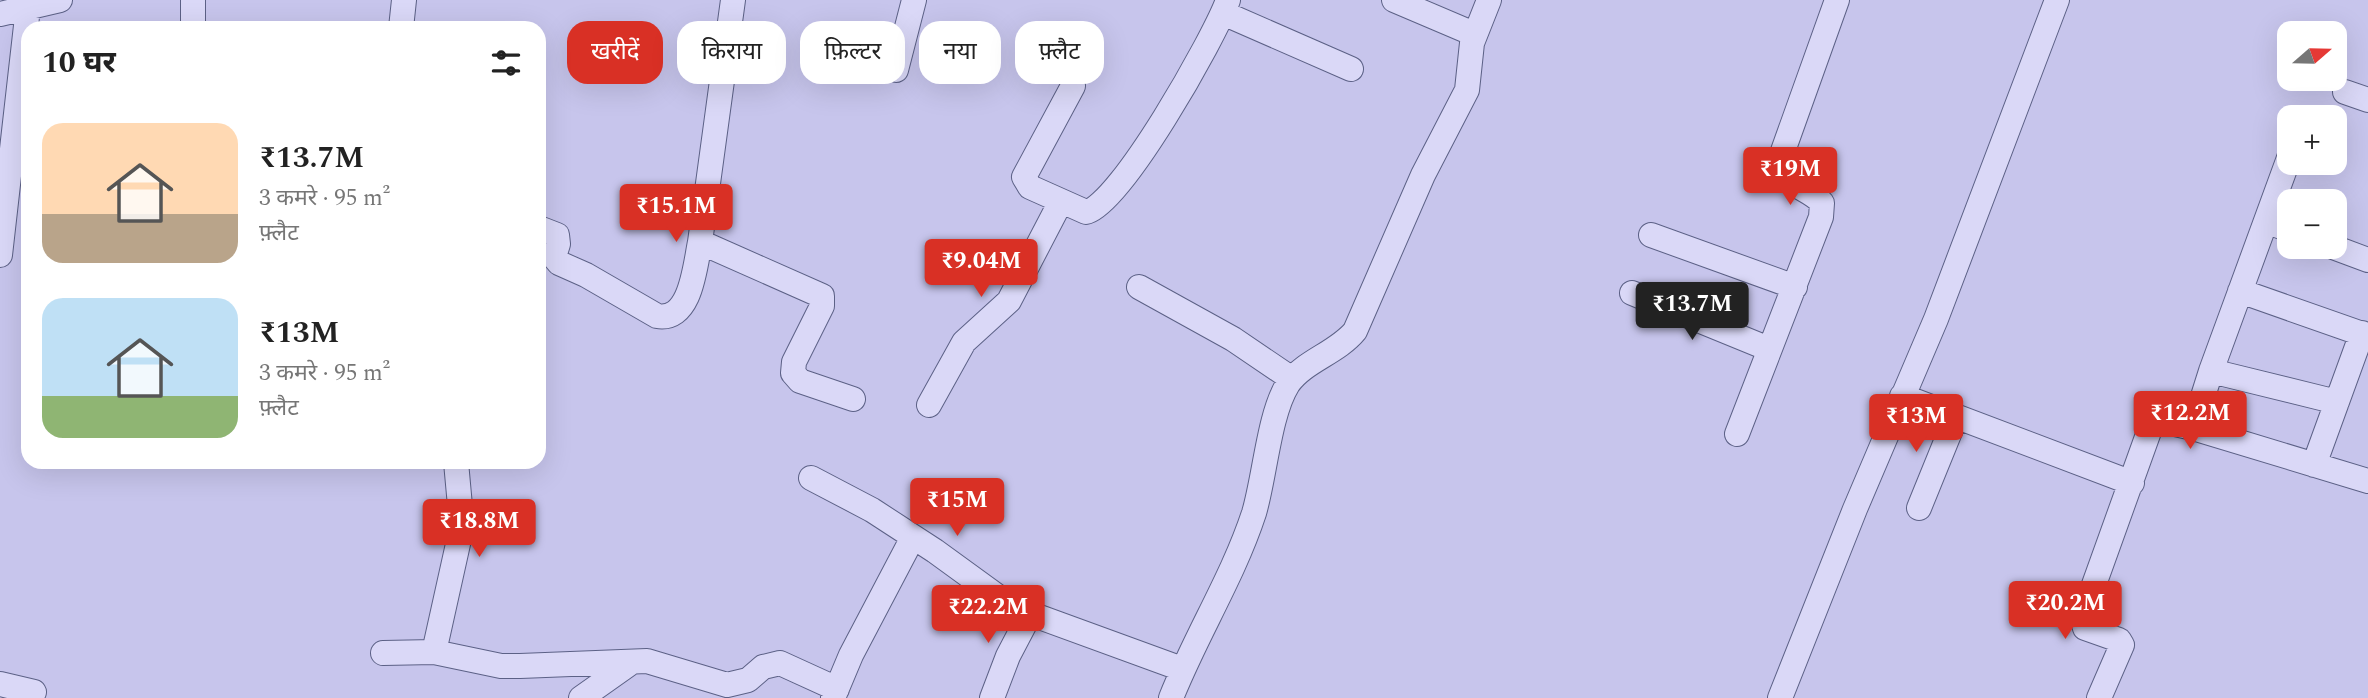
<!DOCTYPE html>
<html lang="hi">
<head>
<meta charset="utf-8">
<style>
	body { margin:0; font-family:Spectral,"Noto Sans Devanagari",serif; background:#f6f6f6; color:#222; height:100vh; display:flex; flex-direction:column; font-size:26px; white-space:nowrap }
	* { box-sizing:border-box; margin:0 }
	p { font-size:23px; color:#767676 }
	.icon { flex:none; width:38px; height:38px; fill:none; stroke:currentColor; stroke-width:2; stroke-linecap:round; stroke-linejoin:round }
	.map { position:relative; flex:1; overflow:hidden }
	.drawer { position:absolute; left:21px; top:21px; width:525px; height:448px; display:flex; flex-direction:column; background:#fff; border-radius:21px; box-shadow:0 7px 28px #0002 }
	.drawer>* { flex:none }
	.guide { position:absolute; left:567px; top:21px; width:665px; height:63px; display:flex; gap:14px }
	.needle { width:46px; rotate:70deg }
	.fabs { position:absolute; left:2277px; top:21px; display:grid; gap:14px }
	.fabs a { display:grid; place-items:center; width:70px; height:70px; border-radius:14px; background:#fff; box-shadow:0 7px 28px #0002; font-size:35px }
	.price { position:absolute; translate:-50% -60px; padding:0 16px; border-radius:7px; background:#d93025; color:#fff; font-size:23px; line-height:46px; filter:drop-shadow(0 2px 4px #0008) }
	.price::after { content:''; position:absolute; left:50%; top:42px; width:21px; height:16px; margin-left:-10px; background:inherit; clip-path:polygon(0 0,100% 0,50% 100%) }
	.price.selected { background:#222; color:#fff }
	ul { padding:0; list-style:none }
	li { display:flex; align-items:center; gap:21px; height:175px; padding:0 21px }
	li span { display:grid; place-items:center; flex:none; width:196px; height:140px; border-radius:21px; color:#555 }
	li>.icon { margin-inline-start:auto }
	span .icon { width:84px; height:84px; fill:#fffc; stroke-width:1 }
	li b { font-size:30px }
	h2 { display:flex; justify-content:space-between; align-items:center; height:84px; padding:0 21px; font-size:30px }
	.chip { padding:0 24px; border-radius:21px; background:#fff; box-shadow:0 7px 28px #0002; font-size:24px; line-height:63px }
	.chip.selected { background:#d93025; color:#fff }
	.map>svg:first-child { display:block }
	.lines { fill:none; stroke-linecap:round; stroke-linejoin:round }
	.minor-casing { stroke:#5c6186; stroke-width:26 }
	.minor { stroke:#dad8f7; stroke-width:24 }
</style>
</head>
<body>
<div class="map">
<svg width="2368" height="698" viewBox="0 0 2368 698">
	<rect width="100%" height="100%" fill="#c7c5ec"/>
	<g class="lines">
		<defs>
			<path id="minor" d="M1394,0l80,34
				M1223,13l128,56
				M0,14l60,-14
				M193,28v-28
				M401,28l3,-28
				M896,70l18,-70
				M1073,86l-49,91 6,10 56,25c33,-5 129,-175 142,-212
				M2345,92l23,8
				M2266,221l23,9
				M539,228l18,7 1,9 -4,13 5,6 27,12 71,41c34,6 38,-50 43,-74l33,-242
				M1651,235l144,52
				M700,242l122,54v10l-28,56 -1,11 7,8 53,18
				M2333,247l35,13
				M0,255l28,-247
				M1139,287l94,52 59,40
				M2240,291l128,45
				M1632,293l137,56
				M2211,371l126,31
				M1902,396l230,87
				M929,405l35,-63 45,-41 51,-98
				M2193,428l18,-57 78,-213
				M1737,434l84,-217 1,-14c-11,-14 -40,-19 -44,-38l59,-165
				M2314,465l48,-132
				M811,478l61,32 63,41 77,56 170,62
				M1919,508l37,-91
				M434,652l24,-108 3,-27 -5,-55
				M383,653l51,-1 67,14h19l127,-5 80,24 21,-5 15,-13 17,-4 57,26
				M0,684l34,8
				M581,698l51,-36
				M833,698l18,-43 62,-118
				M992,698l16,-42 22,-42
				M1171,698c25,-63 62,-121 83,-185 11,-37 15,-99 34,-129 16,-23 49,-31 67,-53l68,-156 44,-85 5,-47 17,-43
				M1780,698l75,-189 81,-190 121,-319
				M2099,698l23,-53 -3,-5 -34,-12 -3,-10 69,-192 15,-4 27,6 175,53"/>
		</defs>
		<use href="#minor" class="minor-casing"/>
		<use href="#minor" class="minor"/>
	</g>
</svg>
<div class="fabs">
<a><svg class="needle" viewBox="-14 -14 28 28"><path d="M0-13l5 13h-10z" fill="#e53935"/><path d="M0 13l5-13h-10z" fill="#767676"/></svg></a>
<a>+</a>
<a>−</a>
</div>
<b class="price" style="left:1790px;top:207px">₹19M</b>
<b class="price" style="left:676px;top:244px">₹15.1M</b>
<b class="price" style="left:981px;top:299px">₹9.04M</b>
<b class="price selected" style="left:1692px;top:342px">₹13.7M</b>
<b class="price" style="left:2190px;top:451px">₹12.2M</b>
<b class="price" style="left:1916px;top:454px">₹13M</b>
<b class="price" style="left:957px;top:538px">₹15M</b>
<b class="price" style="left:479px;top:559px">₹18.8M</b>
<b class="price" style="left:2065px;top:641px">₹20.2M</b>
<b class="price" style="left:988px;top:645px">₹22.2M</b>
<div class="guide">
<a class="chip selected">खरीदें</a>
<a class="chip">किराया</a>
<a class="chip">फ़िल्टर</a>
<a class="chip">नया</a>
<a class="chip">फ़्लैट</a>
</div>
<section class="drawer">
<h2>10 घर<svg class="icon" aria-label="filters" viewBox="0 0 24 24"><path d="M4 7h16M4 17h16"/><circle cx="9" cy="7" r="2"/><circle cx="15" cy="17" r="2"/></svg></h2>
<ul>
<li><span style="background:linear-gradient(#ffd9b3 65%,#b9a48a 0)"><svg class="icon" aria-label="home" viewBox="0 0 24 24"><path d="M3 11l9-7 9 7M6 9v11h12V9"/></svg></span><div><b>₹13.7M</b><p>3 कमरे · 95 m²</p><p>फ़्लैट</p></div></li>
<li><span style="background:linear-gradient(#bfe0f5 70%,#8fb573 0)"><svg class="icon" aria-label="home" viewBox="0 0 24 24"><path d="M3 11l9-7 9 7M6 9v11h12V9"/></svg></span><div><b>₹13M</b><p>3 कमरे · 95 m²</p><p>फ़्लैट</p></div></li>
</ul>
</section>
</div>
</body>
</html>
